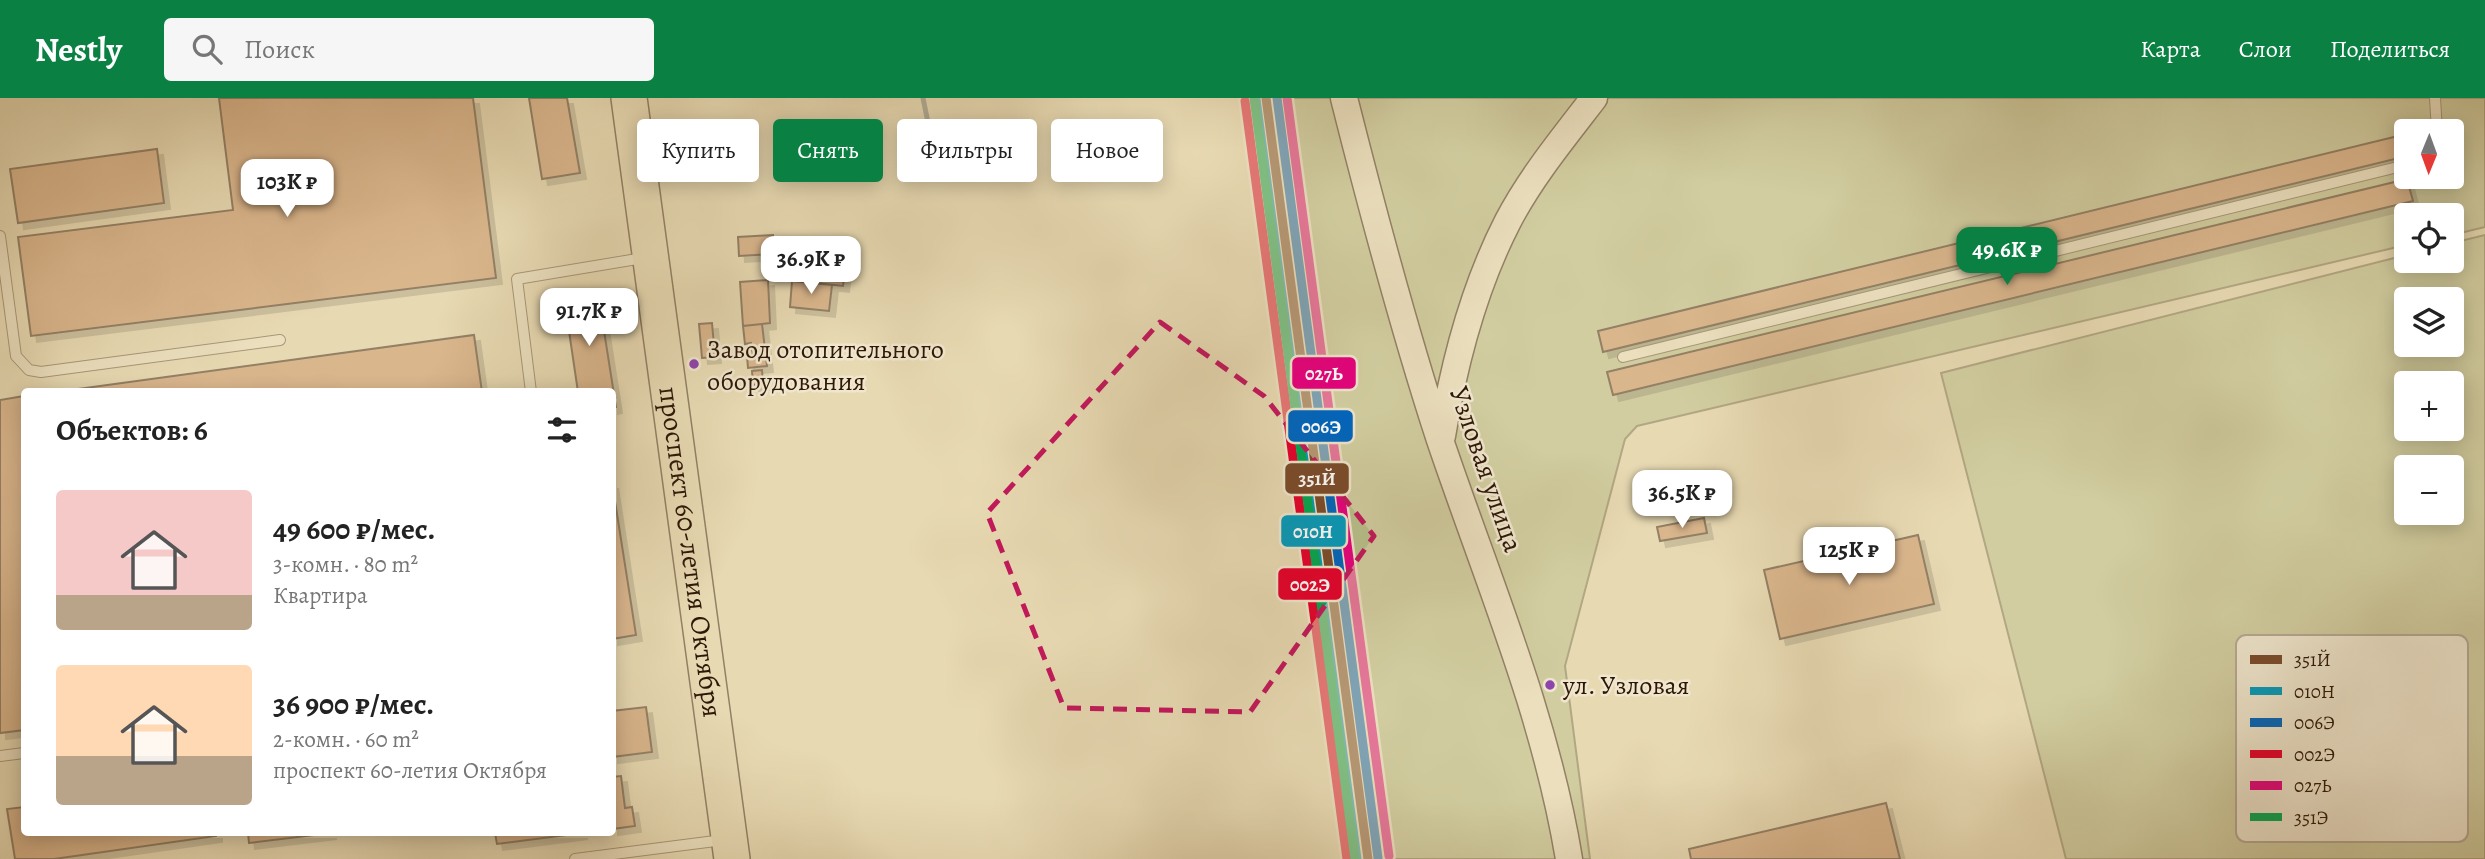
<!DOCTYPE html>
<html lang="ru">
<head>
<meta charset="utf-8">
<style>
	body { margin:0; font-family:Alegreya,serif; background:#f6f6f6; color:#222; height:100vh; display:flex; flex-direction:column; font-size:26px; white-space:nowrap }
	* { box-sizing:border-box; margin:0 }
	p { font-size:23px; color:#767676 }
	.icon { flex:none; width:38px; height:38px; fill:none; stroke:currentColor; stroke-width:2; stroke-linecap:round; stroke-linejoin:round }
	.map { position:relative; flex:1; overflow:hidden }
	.sheet { position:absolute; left:21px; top:290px; width:595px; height:448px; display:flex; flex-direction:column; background:#fff; border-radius:7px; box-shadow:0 4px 18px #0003 }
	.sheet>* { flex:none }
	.hud { position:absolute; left:637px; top:21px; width:665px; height:63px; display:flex; gap:14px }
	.needle { width:46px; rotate:181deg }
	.controls { position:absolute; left:2394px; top:21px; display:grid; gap:14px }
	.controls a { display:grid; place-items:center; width:70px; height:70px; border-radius:7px; background:#fff; box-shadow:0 4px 18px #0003; font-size:35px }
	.price { position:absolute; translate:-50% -60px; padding:0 16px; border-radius:14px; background:#fff; color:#222; font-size:23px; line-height:46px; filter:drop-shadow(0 2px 4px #0008) }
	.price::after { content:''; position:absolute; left:50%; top:42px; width:21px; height:16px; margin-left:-10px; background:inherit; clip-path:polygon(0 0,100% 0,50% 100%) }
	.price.selected { background:#0b8043; color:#fff }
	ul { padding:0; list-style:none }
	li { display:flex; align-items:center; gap:21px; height:175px; padding:0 35px }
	li span { display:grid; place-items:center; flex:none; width:196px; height:140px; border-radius:7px; color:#555 }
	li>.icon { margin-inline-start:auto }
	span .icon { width:84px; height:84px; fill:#fffc; stroke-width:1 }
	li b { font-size:30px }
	h2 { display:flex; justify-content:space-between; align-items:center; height:84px; padding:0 35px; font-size:30px }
	.pill { padding:0 24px; border-radius:7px; background:#fff; box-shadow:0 4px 18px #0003; font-size:24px; line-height:63px }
	.pill.selected { background:#0b8043; color:#fff }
	header { display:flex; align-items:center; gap:42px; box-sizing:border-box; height:98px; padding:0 35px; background:#0b8043; color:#fff }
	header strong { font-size:33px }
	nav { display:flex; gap:38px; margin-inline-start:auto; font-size:24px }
	.search { width:490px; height:63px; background:#f6f6f6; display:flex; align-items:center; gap:18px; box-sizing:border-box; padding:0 24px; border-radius:7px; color:#767676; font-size:26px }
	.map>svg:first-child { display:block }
	.green { fill:#b7bf8b; stroke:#726b49; stroke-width:2; fill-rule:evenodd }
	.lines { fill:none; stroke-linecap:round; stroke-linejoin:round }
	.stream { stroke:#707771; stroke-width:5 }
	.building { fill:#ca8d60; stroke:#2d1707; stroke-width:2; filter:url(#shadow) }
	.lane-casing { stroke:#5c4832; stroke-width:12 }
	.secondary-casing { stroke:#2d1707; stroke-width:29 }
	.highway-casing { stroke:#2d1707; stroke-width:38 }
	.lane { stroke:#efe6cd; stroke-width:10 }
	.secondary { stroke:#efe6cd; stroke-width:26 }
	.highway { stroke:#e7d9b2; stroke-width:35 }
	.rail-1-casing { stroke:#efe6cd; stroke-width:14 }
	.rail-2-casing { stroke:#efe6cd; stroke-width:14 }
	.rail-3-casing { stroke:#efe6cd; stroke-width:14 }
	.rail-4-casing { stroke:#efe6cd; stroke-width:14 }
	.rail-5-casing { stroke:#efe6cd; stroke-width:14 }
	.rail-6-casing { stroke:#efe6cd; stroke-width:14 }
	.rail-1 { stroke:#7a4b2a; stroke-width:9 }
	.rail-2 { stroke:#049aba; stroke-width:9 }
	.rail-3 { stroke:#0065bd; stroke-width:9 }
	.rail-4 { stroke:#e4002b; stroke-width:9 }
	.rail-5 { stroke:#e5007d; stroke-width:9 }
	.rail-6 { stroke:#00a651; stroke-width:9 }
	.marked { fill:none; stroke:#c2185b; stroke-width:5; stroke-dasharray:14 9; stroke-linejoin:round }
	.bus-dot { fill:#8e44ad; stroke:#efe6cd; stroke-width:2.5 }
	.labels { text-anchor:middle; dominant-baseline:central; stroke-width:5; stroke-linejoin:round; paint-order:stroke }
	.bus-label { font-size:26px; fill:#2d1707; stroke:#efe6cd; text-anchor:start }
	.street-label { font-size:28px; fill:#2d1707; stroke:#efe6cd }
	.key { fill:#efe6cd; stroke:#b5a892; stroke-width:2 }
	.key-label { font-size:19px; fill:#2d1707 }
	.line-badge { stroke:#efe6cd; stroke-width:2.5 }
	.badge-label { font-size:19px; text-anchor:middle; font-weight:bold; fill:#fff }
</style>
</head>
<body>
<header>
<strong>Nestly</strong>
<div class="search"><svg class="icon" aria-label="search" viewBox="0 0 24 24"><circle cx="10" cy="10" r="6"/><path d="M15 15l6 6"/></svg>Поиск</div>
<nav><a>Карта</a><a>Слои</a><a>Поделиться</a></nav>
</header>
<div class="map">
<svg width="2485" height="761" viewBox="0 0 2485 761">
	<defs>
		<filter id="shadow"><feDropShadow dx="6" dy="6" stdDeviation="0" flood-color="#0004"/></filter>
	</defs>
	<rect width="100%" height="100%" fill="#e7d9b2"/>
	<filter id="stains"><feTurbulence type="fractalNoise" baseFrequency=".00286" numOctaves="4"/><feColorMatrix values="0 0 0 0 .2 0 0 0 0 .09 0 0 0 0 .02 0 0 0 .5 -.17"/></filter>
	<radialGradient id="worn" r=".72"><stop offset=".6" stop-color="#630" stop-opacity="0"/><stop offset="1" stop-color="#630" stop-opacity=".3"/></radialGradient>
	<path class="green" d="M1283,0h1202v129l-33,8v-20h-46v30l-769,181 -12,13 -60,227 25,193h-209zM2406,33h46v46h-46z
		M2485,137v624h-419l-125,-486 465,-118v6h46v-18zM2406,201h46v46h-46zM2406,285h46v46h-46zM2406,369h46v46h-46z"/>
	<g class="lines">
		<path class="stream" d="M923,0l13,64"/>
	</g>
	<path class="building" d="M219,0h254l23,180 -465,58 -13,-99 215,-27z
		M529,0h38l13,75 -38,6z
		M2398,38l5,21 -800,195 -5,-21z
		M157,51l7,54 -146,20 -8,-54z
		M2407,81l6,22 -800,194 -6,-23z
		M773,137l1,19 -35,2 -1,-19z
		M794,141l54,6 -5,41 -54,-6z
		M768,182l2,43 -27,3 -3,-44z
		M792,183l40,4 -3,26 -39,-4z
		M599,201l17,108 -4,1v-16h-34l-13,-88z
		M712,225l3,34 -13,1 -3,-34z
		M762,226l5,42 -19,2 -1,-12 6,-1 -2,-12 -6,1 -2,-18z
		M474,237l8,57h-426z
		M762,272l1,14 -10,1 -1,-14z
		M24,298v334l-24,3v-333z
		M612,384l24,153 -24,4z
		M1704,420l3,15 -47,8 -3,-14z
		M1918,437l16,69 -154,35 -16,-69z
		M646,609l6,45 -40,5v-46z
		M621,678l4,32 7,-1 3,19 -23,3v-52z
		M1886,705l14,56h-209l-2,-10z
		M24,709v26h192v3l-162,23h-39l-8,-50z
		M248,735h83l-82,10z
		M495,735h87l-85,11z"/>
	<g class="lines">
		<defs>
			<path id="lane" d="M2435,0l2,33
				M0,138l16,120 13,14 12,2 239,-32
				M1623,259l783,-192
				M531,294l-14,-113 126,-21
				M0,658l24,-3
				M575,761l148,-19"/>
			<path id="secondary" d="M1344,0c29,115 59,229 96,342 47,139 105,273 129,419
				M1442,338c12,-73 32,-149 66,-215 23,-44 56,-84 86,-123"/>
			<g id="highway">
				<path id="s1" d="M629,0l103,761"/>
			</g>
		</defs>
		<use href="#lane" class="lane-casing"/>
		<use href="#secondary" class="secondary-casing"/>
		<use href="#highway" class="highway-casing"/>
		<use href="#lane" class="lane"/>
		<use href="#secondary" class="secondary"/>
		<use href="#highway" class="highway"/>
		<defs>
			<path id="rail-1" d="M1266,0l102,761"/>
			<path id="rail-2" d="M1256,1l101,760"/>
			<path id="rail-3" d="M1277,0l101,760"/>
			<path id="rail-4" d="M1245,3l102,758"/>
			<path id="rail-5" d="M1287,0l102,758"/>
			<path id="rail-6" d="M1254,0l101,761"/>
		</defs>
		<use href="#rail-1" class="rail-1-casing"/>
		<use href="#rail-2" class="rail-2-casing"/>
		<use href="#rail-3" class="rail-3-casing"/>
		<use href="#rail-4" class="rail-4-casing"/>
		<use href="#rail-5" class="rail-5-casing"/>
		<use href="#rail-6" class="rail-6-casing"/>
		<use href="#rail-1" class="rail-1"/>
		<use href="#rail-2" class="rail-2"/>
		<use href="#rail-3" class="rail-3"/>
		<use href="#rail-4" class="rail-4"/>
		<use href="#rail-5" class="rail-5"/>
		<use href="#rail-6" class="rail-6"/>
	</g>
	<path d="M0 0H2485V761H0ZM1160,224l104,74 110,140 -124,176 -186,-4 -77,-195z" fill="#e7d9b2" fill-opacity=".55" fill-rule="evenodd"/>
	<path class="marked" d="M1160,224l104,74 110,140 -124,176 -186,-4 -77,-195z"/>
	<g class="bus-dot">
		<circle cx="694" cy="266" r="6"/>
		<circle cx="1550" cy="587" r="6"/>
	</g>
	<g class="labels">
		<g class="bus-label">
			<text x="707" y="251">Завод отопительного<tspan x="707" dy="32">оборудования</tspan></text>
			<text x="1563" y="587">ул. Узловая</text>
		</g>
		<g class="street-label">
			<text transform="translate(1486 371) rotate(71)">Узловая улица</text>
			<text stroke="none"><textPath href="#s1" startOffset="458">проспект 60-летия Октября</textPath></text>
		</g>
	</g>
	<rect x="2236" y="537" width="232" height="207" rx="10" class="key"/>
	<rect x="2250" y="557" width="32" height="9" fill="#7a4b2a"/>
	<rect x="2250" y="589" width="32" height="8" fill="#049aba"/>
	<rect x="2250" y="620" width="32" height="9" fill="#0065bd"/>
	<rect x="2250" y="652" width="32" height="8" fill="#e4002b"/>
	<rect x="2250" y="683" width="32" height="9" fill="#e5007d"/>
	<rect x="2250" y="715" width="32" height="8" fill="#00a651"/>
	<g class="key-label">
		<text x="2294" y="568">351Й</text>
		<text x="2294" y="600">010Н</text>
		<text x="2294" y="631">006Э</text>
		<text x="2294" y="663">002Э</text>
		<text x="2294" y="694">027Ь</text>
		<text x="2294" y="726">351Э</text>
	</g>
	<g class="line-badge">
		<rect x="1291" y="258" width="66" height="34" rx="7" fill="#e5007d"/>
		<rect x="1287" y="311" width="67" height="34" rx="7" fill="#0065bd"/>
		<rect x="1284" y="364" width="66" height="33" rx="7" fill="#7a4b2a"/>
		<rect x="1280" y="416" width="67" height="34" rx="7" fill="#049aba"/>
		<rect x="1277" y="469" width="66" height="34" rx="7" fill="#e4002b"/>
	</g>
	<g class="badge-label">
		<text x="1324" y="282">027Ь</text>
		<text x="1321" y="335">006Э</text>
		<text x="1317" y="387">351Й</text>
		<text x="1313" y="440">010Н</text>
		<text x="1310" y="493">002Э</text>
	</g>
	<rect width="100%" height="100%" filter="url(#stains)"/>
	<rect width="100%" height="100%" fill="url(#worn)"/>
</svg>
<div class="controls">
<a><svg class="needle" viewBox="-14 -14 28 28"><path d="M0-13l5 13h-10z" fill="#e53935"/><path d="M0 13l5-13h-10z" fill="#767676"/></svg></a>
<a><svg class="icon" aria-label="locate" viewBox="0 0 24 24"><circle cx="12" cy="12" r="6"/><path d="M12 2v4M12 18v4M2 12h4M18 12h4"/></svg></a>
<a><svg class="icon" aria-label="layers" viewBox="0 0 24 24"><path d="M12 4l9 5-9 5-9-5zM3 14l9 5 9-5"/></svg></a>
<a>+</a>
<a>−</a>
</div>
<b class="price" style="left:287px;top:121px">103K ₽</b>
<b class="price selected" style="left:2007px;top:189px">49.6K ₽</b>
<b class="price" style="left:811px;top:198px">36.9K ₽</b>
<b class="price" style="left:589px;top:250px">91.7K ₽</b>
<b class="price" style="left:1682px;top:432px">36.5K ₽</b>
<b class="price" style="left:1849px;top:489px">125K ₽</b>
<div class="hud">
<a class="pill">Купить</a>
<a class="pill selected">Снять</a>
<a class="pill">Фильтры</a>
<a class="pill">Новое</a>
</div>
<section class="sheet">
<h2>Объектов: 6<svg class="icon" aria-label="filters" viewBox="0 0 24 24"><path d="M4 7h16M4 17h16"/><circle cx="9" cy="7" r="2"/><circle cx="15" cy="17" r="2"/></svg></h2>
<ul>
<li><span style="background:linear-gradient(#f6c9c9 75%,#b9a48a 0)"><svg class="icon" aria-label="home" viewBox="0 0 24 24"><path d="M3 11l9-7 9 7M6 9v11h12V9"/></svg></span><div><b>49 600 ₽/мес.</b><p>3-комн. · 80 m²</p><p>Квартира</p></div></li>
<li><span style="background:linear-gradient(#ffd9b3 65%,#b9a48a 0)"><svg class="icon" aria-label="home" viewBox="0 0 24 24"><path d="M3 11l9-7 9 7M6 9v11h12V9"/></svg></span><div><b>36 900 ₽/мес.</b><p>2-комн. · 60 m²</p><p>проспект 60-летия Октября</p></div></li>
</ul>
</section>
</div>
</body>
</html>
